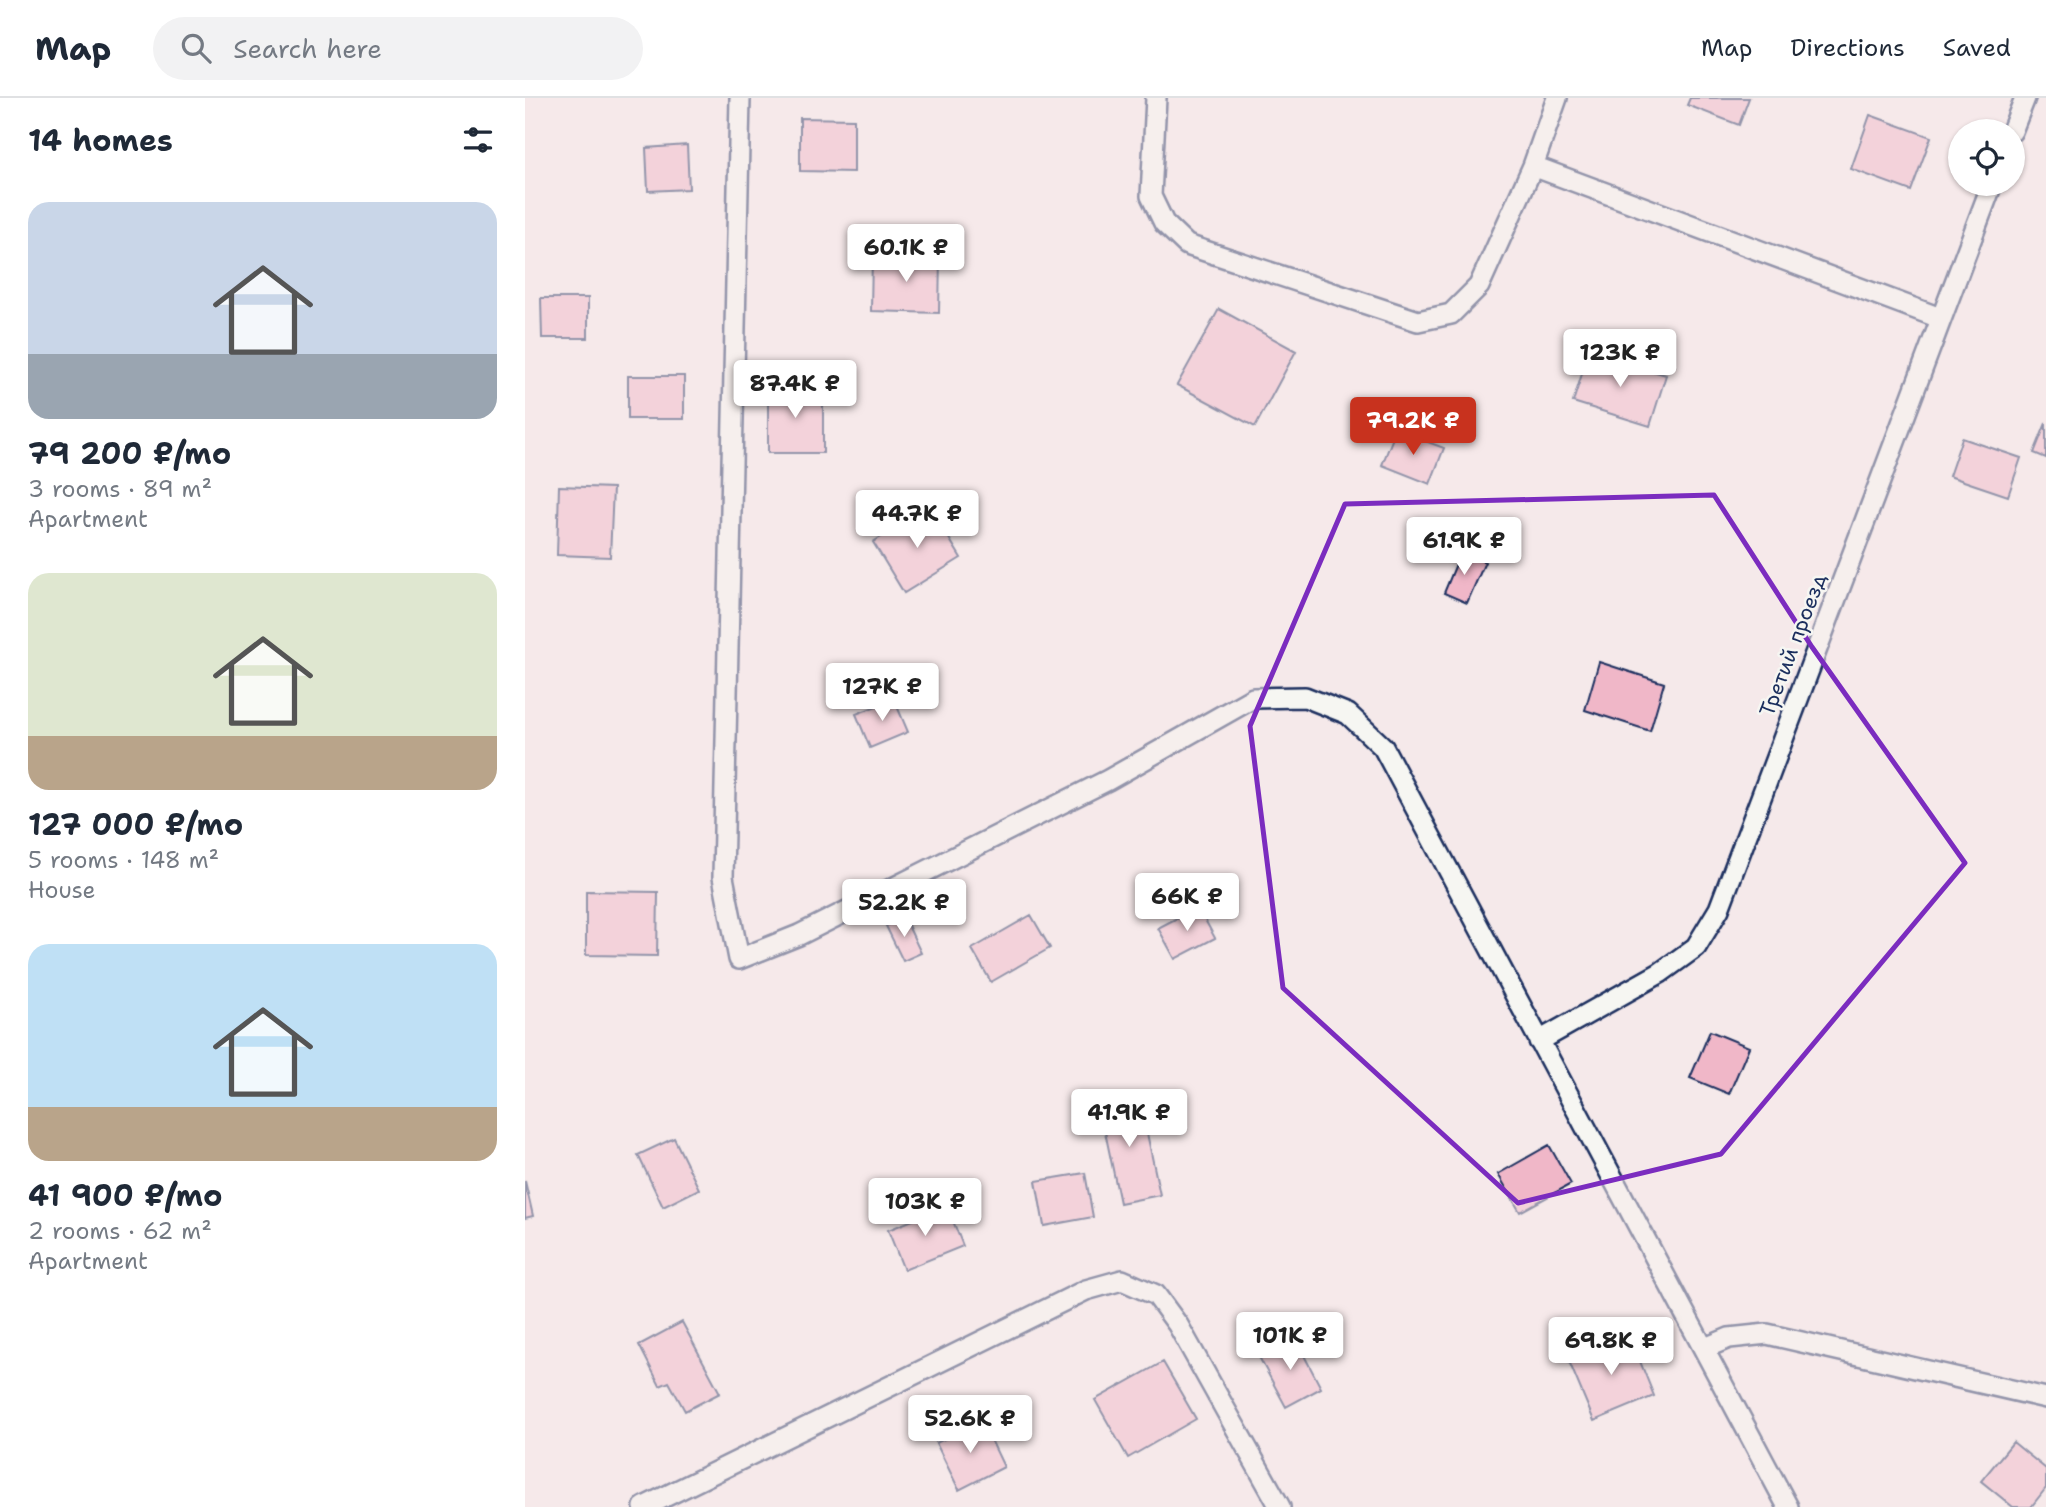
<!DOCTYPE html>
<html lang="en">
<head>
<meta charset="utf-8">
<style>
	body { margin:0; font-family:"Shantell Sans",sans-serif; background:#f2f2f3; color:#1f2937; height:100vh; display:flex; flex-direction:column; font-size:26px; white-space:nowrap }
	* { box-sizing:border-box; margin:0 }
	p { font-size:23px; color:#747a83 }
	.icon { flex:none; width:38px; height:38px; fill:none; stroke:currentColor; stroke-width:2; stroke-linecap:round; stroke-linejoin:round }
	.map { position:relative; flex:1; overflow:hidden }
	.details { display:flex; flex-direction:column; background:#fff; width:525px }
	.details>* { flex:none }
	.fabs { position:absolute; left:1423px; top:21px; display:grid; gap:14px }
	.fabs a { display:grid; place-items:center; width:77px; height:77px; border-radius:50%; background:#fff; box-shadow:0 2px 5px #0004; font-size:35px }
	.price { position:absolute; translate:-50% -60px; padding:0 16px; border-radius:7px; background:#fff; color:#222; font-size:23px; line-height:46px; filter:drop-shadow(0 2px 4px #0008) }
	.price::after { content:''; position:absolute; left:50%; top:42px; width:21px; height:16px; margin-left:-10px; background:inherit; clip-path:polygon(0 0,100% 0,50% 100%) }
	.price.selected { background:#c8321e; color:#fff }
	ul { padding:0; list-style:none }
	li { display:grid; align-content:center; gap:14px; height:371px; padding:0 28px }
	li span { display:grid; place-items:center; height:217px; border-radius:21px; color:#555 }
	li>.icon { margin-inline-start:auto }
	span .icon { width:126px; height:126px; fill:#fffc; stroke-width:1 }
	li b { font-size:30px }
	h2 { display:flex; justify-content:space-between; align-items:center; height:84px; padding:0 28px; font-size:30px }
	header { display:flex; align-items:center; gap:42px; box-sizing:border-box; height:98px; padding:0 35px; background:#fff; border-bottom:2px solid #e0e1e3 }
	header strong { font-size:33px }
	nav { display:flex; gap:38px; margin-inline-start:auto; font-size:24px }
	.search { width:490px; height:63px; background:#f2f2f3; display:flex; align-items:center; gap:18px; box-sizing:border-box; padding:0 24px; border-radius:38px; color:#747a83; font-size:26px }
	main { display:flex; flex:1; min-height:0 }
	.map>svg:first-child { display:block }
	.building { fill:#f0b7c8; stroke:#1b2f5e; stroke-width:2 }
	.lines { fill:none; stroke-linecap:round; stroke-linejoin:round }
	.service-casing { stroke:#1b2f5e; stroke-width:24 }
	.service { stroke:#f6f6f2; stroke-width:19 }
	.marked { fill:none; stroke:#7b2cbf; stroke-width:5; stroke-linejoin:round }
	.labels { text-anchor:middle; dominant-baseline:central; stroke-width:5; stroke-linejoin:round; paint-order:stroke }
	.street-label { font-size:21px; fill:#1b2f5e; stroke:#f6f6f2 }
</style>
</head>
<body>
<header>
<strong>Map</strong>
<div class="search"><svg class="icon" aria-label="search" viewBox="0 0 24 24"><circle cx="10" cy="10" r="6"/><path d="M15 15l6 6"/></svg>Search here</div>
<nav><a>Map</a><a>Directions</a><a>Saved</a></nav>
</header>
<main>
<section class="details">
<h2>14 homes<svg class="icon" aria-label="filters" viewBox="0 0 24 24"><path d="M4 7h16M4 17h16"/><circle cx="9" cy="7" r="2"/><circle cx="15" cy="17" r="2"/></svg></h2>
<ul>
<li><span style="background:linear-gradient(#c9d6e8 70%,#9aa5b1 0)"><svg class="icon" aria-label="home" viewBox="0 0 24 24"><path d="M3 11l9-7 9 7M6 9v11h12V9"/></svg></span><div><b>79 200 ₽/mo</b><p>3 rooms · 89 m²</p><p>Apartment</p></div></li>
<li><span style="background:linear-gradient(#dfe7d0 75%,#b9a48a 0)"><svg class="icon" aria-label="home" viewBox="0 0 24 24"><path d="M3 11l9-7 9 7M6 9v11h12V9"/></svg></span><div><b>127 000 ₽/mo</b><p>5 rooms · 148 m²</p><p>House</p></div></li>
<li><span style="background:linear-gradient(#bfe0f5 75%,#b9a48a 0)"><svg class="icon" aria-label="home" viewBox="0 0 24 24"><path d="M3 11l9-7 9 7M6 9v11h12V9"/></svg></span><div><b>41 900 ₽/mo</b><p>2 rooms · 62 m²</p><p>Apartment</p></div></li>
</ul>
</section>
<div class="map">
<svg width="1521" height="1409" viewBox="0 0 1521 1409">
	<rect width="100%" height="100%" fill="#f5e9ea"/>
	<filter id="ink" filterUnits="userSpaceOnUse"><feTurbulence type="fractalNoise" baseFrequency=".0143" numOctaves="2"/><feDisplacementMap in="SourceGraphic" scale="14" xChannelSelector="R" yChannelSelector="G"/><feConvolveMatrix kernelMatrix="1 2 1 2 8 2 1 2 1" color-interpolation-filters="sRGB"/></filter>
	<g filter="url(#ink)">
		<path class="building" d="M1165,0h59l-10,27 -52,-20z
			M1345,17l61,22 -20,54 -60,-22z
			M275,20l54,1v53l-54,-1z
			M162,47l2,44 -41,2 -2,-43z
			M347,158l68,1 -1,56 -68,-2z
			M16,200h47v40h-46z
			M694,211l77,42 -41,76 -78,-42z
			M1064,254l77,23 -16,51 -77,-24z
			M103,278h56v43h-56z
			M243,288h55v67h-55z
			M1521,325v35l-12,-5z
			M871,332l48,18 -14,36 -48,-19z
			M1437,340l59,20 -13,38 -59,-20z
			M34,388l54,2 -3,69 -53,-2z
			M405,409l31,51 -57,35 -31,-51z
			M936,454l24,10 -18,41 -23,-10z
			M1074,564l65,21 -14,48 -65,-21z
			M369,601l14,33 -38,16 -14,-34z
			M61,793l72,1 -1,64 -71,-1z
			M673,809l17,31 -40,21 -17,-31z
			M506,817l19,33 -59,34 -19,-33z
			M379,819l17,36 -18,8 -17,-35z
			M1185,933l39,16 -20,47 -39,-16z
			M614,997l21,100 -40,8 -21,-100z
			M149,1040l25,51 -36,18 -25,-52z
			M1024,1047l22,39 -51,28 -22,-38z
			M560,1075l8,44 -49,9 -8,-45z
			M0,1083l8,35 -8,2z
			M422,1108l16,40 -59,24 -16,-40z
			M157,1224l38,71 -35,18 -16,-29 -9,4 -21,-41z
			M1104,1236l25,62 -60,25 -26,-62z
			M770,1240l26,50 -35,19 -27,-50z
			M638,1264l33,57 -68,39 -33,-58z
			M457,1323l22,46 -45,23 -23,-47z
			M1488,1344l33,27v19l-15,19h-18l-32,-26z"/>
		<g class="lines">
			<defs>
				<path id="service" d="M215,0l-17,779 16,82 60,-24 309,-155 145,-82 52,-1 43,17 35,33 405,760
					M631,0l-5,98 13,27 23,22 231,76 33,-7 28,-28 54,-120
					M1032,0l-24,68 407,152
					M1487,33l13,-33
					M1014,943l121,-68 36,-26 23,-38 273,-725
					M1180,1250l24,-10 38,-4 279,64
					M119,1409l442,-217 36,-10 34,15 22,30 102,182"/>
			</defs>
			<use href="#service" class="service-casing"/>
			<use href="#service" class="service"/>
		</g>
	</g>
	<path d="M0 0H1521V1409H0ZM1189,397l98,152 153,216 -244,291 -203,49 -235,-215 -33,-262 95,-222z" fill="#f5e9ea" fill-opacity=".55" fill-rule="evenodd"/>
	<path class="marked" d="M1189,397l98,152 153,216 -244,291 -203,49 -235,-215 -33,-262 95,-222z"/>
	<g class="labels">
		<g class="street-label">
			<text transform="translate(1268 547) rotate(-69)">Третий проезд</text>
		</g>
	</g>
</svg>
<div class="fabs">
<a><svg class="icon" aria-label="locate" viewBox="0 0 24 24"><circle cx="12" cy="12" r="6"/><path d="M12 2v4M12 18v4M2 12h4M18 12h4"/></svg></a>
</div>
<b class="price" style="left:381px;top:186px">60.1K ₽</b>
<b class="price" style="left:1095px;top:291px">123K ₽</b>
<b class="price" style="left:270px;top:322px">87.4K ₽</b>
<b class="price selected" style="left:888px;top:359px">79.2K ₽</b>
<b class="price" style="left:392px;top:452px">44.7K ₽</b>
<b class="price" style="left:939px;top:479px">61.9K ₽</b>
<b class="price" style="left:357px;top:625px">127K ₽</b>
<b class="price" style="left:662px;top:835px">66K ₽</b>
<b class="price" style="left:379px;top:841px">52.2K ₽</b>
<b class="price" style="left:604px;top:1051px">41.9K ₽</b>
<b class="price" style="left:400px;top:1140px">103K ₽</b>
<b class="price" style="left:765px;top:1274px">101K ₽</b>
<b class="price" style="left:1086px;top:1279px">69.8K ₽</b>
<b class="price" style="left:445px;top:1357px">52.6K ₽</b>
</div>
</main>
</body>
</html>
